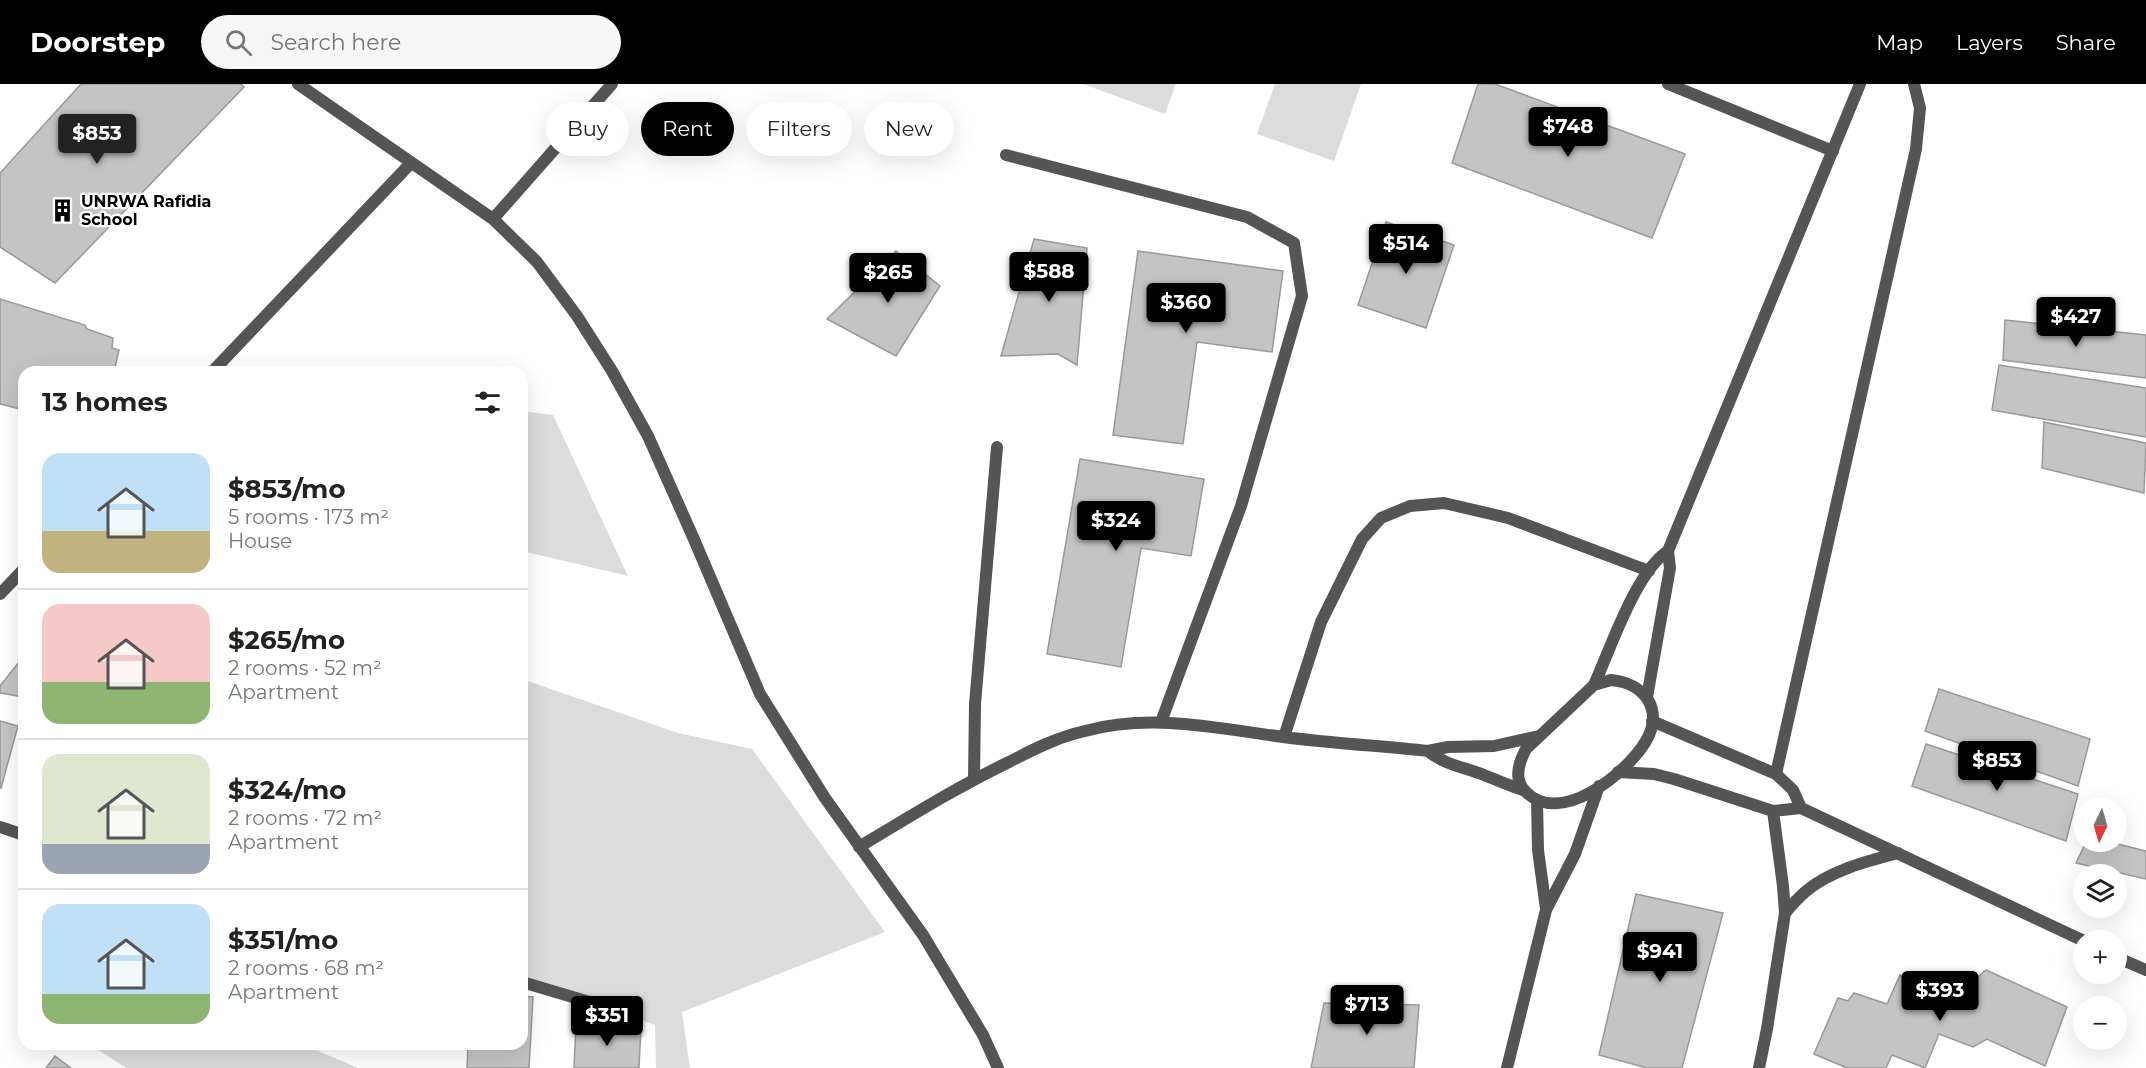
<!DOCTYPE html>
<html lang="en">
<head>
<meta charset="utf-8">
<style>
	body { margin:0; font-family:Montserrat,sans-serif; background:#f6f6f6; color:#222; height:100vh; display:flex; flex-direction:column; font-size:22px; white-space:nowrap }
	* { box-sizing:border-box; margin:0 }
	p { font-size:20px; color:#767676 }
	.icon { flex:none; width:33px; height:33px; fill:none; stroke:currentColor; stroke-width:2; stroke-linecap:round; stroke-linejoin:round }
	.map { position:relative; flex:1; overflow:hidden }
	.panel { position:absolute; left:18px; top:282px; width:510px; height:684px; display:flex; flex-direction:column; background:#fff; border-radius:18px; box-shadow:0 6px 24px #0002 }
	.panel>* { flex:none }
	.hud { position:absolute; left:546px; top:18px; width:570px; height:54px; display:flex; gap:12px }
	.needle { width:39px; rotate:185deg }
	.buttons { position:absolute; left:2073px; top:714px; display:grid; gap:12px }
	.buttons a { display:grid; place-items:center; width:54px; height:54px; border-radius:50%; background:#fff; box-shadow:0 6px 24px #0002; font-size:30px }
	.price { position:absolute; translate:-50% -51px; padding:0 14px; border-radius:6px; background:#000; color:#fff; font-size:20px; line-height:39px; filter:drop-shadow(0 2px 3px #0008) }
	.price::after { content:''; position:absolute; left:50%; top:36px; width:18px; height:14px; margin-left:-9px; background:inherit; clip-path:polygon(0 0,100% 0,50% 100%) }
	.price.active { background:#222; color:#fff }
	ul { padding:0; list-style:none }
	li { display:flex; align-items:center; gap:18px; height:150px; padding:0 24px }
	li+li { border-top:2px solid #e0e0e0 }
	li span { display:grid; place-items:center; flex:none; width:168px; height:120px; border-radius:18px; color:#555 }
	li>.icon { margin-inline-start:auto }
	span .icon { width:72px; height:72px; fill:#fffc; stroke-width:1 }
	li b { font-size:26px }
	h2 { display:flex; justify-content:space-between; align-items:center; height:72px; padding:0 24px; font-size:26px }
	.pill { padding:0 21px; border-radius:27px; background:#fff; box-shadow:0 6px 24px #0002; font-size:21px; line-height:54px }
	.pill.active { background:#000; color:#fff }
	header { display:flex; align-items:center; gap:36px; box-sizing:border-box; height:84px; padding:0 30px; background:#000; color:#fff }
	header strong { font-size:28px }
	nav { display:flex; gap:33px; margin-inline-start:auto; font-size:21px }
	.search { width:420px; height:54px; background:#f6f6f6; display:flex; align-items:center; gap:15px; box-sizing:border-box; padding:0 21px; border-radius:33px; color:#767676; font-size:22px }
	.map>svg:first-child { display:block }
	.green { fill:#dcdcdc }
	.building { fill:#c4c4c4; stroke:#999; stroke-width:1.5 }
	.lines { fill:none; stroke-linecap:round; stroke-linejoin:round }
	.service { stroke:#555; stroke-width:12 }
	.minor { stroke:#555; stroke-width:12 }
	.tertiary { stroke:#555; stroke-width:12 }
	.labels { text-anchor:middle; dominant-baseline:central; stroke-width:4.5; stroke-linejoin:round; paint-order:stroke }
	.poi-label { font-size:16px; font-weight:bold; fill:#000; stroke:#fff; text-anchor:start }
</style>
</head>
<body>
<header>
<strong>Doorstep</strong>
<div class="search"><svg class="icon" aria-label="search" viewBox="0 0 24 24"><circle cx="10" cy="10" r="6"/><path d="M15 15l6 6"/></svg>Search here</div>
<nav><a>Map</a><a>Layers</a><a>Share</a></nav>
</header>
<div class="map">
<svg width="2146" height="984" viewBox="0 0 2146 984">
	<rect width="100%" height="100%" fill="#fff"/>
	<path class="green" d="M1083,0h93l-11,30z
		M1275,0h86l-27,77 -77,-27z
		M522,327l31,4 75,161 -106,-25z
		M522,595l156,54 74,16 133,183 -203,80 8,56h-34l-1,-43 -133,-49z
		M89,960h213l56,24h-232z"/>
	<path class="building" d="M81,0h160l3,3 -189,196 -55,-36v-74z
		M1478,0h17l190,70 -33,84 -200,-75z
		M1386,138l68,23 -28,83 -68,-23z
		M1034,155l53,9 -10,117 -19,-11 -57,2z
		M896,167l44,35 -44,70 -69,-37z
		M1138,167l145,20 -11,81 -75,-10 -14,102 -70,-9z
		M0,215l85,26 2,4 26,9 -1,10 7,2 -5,22h-90v38l-24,-6z
		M2005,236l141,15v43l-143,-18z
		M1999,281l147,23v49l-154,-27z
		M2044,338l102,21 -2,50 -102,-25z
		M1080,375l124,20 -13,77 -50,-8 -20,119 -74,-13z
		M24,572v41l-24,-4v-7z
		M1939,605l151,50 -12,47 -153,-55z
		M0,637l18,5 -17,62 -1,-1z
		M1926,660l152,50 -12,47 -154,-55z
		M2086,758h24l36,9v28l-70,-16z
		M1636,810l87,19 -41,155h-35l-48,-13z
		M1986,886l81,37 -22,59 -58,-27 -14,8 -34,-13 -14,34 -33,-13 -6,13h-39l-33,-14 24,-56 10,3 6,-8 33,11 13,-29 37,17 7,-20 26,12z
		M522,912l11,1 -4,71h-62l1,-24h54z
		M1324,919l95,2 -5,63h-103z
		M576,941l65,2 -2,41h-65z
		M55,972l16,12h-25z"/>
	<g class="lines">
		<path class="service" d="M1006,71l241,62 47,26 8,53 -61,210 -80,216
			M493,135l119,-135
			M1284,653l37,-115 41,-83 19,-21 29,-12 34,-3 64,15 141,53
			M1776,690l140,-625 4,-41 -6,-24
			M974,695l1,-75 22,-257"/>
		<path class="minor" d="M298,0l195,135 44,43 40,54 35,55 36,65 45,101 67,157 65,104 98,137 60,100 15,33
			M1668,0l165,67
			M212,288l199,-209
			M0,510l24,-25
			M1652,637l124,53 17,16 8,18
			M1428,667c17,14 36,16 56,24 13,5 26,11 39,15
			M1618,688l36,2 20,5 99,32 28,-3 283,133
			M0,743l24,8
			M859,763c50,-30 98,-60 150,-85 25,-13 49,-25 76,-31 66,-18 132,-3 198,6 48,6 97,9 145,14l20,-4 46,-1 45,-10
			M1785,829c6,-7 13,-15 20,-21 24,-21 62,-31 93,-39
			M2116,873l30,13
			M522,898l108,32
			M1759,984l8,-39 18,-116 -2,-27 -10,-75"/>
		<path class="tertiary" d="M1611,596c34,3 53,30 35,61 -19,32 -86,87 -121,50 -12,-12 -6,-29 1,-42l68,-64z
			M1594,601c16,-35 42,-114 74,-134
			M1647,613l23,-129 -2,-17 192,-467
			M1537,716l1,50 8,59
			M1507,984l39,-158 29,-56 24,-68"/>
	</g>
	<defs>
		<symbol id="building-bare" viewBox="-9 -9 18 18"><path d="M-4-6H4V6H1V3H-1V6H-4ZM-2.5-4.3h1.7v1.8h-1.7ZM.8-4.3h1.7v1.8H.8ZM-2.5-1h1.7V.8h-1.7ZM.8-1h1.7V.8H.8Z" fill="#000" stroke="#fff" stroke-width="2.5" paint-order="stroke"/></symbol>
	</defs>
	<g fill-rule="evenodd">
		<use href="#building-bare" x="46" y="110" width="33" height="33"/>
	</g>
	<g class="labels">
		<g class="poi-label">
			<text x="81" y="117">UNRWA Rafidia<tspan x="81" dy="18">School</tspan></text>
		</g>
	</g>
</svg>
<div class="buttons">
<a><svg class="needle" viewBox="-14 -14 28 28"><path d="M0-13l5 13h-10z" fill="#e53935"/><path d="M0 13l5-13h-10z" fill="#767676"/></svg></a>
<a><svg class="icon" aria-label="layers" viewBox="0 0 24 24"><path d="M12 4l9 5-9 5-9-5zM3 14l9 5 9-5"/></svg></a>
<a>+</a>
<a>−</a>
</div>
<b class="price" style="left:1568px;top:74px">$748</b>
<b class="price active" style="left:97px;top:81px">$853</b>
<b class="price" style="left:1406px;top:191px">$514</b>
<b class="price" style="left:1049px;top:219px">$588</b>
<b class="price" style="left:888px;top:220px">$265</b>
<b class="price" style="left:1186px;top:250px">$360</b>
<b class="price" style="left:2076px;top:264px">$427</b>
<b class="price" style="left:1116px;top:468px">$324</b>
<b class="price" style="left:1997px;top:708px">$853</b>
<b class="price" style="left:1660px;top:899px">$941</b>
<b class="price" style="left:1940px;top:938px">$393</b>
<b class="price" style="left:1367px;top:952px">$713</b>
<b class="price" style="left:607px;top:963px">$351</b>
<div class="hud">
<a class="pill">Buy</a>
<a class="pill active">Rent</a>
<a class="pill">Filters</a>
<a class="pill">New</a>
</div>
<section class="panel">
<h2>13 homes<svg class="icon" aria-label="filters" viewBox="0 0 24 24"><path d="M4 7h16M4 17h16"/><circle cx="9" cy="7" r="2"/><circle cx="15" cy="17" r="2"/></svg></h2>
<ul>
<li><span style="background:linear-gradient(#bfe0f5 65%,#c2b280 0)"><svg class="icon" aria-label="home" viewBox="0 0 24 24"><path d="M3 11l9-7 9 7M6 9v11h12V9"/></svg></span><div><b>$853/mo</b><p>5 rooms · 173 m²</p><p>House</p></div></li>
<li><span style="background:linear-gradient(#f6c9c9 65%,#8fb573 0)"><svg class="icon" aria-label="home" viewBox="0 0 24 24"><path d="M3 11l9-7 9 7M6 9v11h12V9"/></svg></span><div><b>$265/mo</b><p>2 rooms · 52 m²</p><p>Apartment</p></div></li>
<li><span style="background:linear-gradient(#dfe7d0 75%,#9aa5b1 0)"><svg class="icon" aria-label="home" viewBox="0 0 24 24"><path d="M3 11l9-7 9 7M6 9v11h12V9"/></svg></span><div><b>$324/mo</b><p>2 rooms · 72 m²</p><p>Apartment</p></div></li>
<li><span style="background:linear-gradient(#bfe0f5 75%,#8fb573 0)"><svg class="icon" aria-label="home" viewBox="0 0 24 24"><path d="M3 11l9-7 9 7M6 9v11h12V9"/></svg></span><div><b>$351/mo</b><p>2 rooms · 68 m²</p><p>Apartment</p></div></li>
</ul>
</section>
</div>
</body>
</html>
